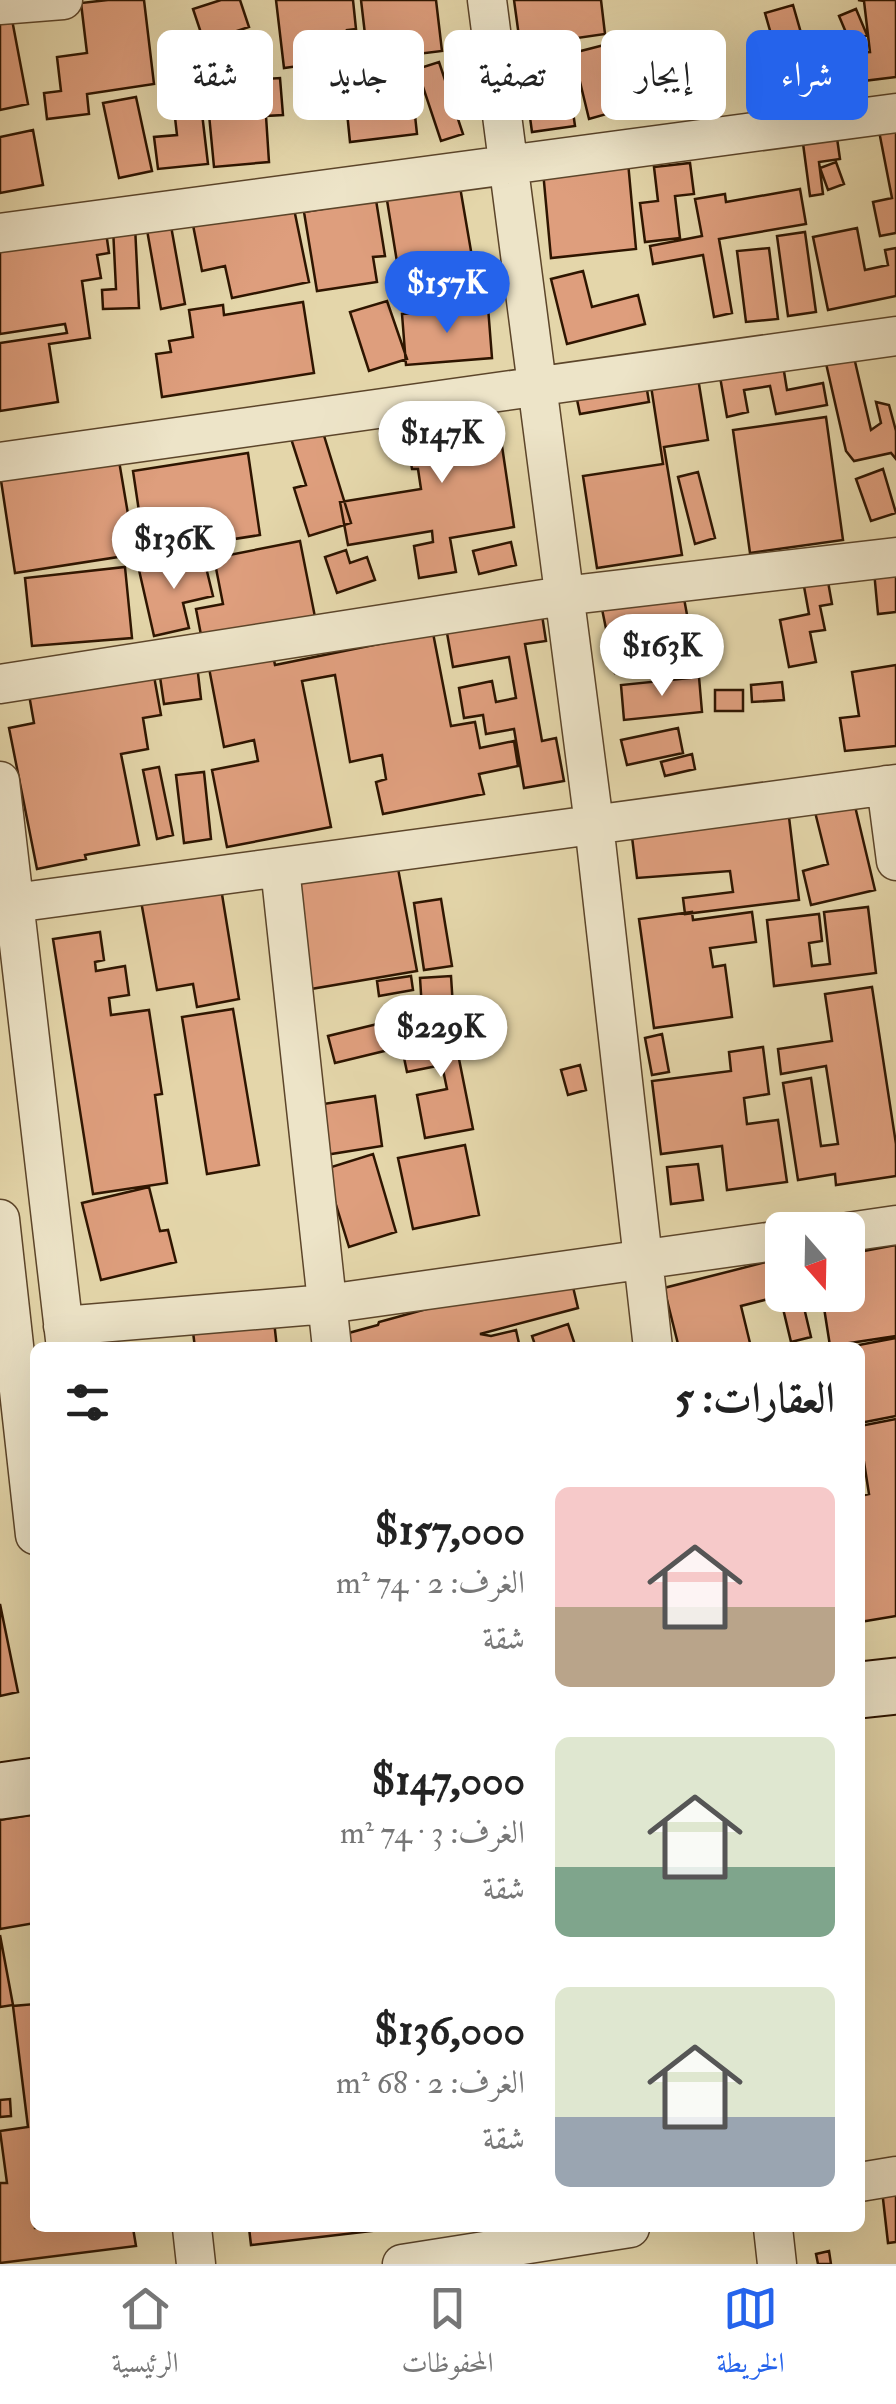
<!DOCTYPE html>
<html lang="ar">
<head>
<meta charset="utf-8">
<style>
	body { margin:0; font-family:"IM FELL Double Pica",Amiri,serif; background:#f6f6f6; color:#222; direction:rtl; height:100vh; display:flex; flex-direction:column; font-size:38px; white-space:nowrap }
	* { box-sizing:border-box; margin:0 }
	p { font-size:32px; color:#767676 }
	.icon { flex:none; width:55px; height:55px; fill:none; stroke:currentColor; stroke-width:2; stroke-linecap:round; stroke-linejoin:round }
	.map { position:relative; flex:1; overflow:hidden; direction:ltr }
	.sheet { position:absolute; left:30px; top:1342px; width:835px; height:890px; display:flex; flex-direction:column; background:#fff; border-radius:15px; box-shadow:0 10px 40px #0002; direction:rtl }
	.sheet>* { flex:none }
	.top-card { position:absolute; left:30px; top:30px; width:838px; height:90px; direction:rtl; display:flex; gap:20px }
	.needle { width:65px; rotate:160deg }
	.fabs { position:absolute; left:765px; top:1212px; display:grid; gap:20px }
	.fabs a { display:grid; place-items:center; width:100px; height:100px; border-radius:15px; background:#fff; box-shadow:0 10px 40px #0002; font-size:50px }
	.price { position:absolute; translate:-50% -85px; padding:0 22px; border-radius:35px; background:#fff; color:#222; font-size:32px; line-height:65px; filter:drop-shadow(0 2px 5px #0008) }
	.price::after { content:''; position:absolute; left:50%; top:60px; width:30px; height:22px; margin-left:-15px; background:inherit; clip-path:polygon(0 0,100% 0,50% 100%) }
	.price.selected { background:#2563eb; color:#fff }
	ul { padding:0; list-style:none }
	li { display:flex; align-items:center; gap:30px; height:250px; padding:0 30px }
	li span { display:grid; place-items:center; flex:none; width:280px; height:200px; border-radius:15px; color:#555 }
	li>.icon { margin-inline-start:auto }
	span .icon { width:120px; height:120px; fill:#fffc; stroke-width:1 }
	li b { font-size:42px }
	h2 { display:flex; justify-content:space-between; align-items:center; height:120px; padding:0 30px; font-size:42px }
	.pill { padding:0 35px; border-radius:15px; background:#fff; box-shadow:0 10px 40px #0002; font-size:35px; line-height:90px }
	.pill.selected { background:#2563eb; color:#fff }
	.menu { display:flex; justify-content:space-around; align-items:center; height:140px; border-top:2px solid #e0e0e0; background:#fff; font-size:28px; color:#767676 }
	.menu a { display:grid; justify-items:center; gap:5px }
	.menu .selected { color:#2563eb }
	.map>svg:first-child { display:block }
	.building { fill:#de9e7d; stroke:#2e1500; stroke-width:2.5 }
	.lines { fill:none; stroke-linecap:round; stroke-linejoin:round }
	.street-casing { stroke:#5c452a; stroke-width:41 }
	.secondary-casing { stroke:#2e1500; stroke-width:59 }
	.street { stroke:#ede4c8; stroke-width:38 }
	.secondary { stroke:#ede4c8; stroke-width:55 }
</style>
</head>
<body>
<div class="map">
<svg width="896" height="2264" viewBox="0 0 896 2264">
	<rect width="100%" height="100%" fill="#e4d6aa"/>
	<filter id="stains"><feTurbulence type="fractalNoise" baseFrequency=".002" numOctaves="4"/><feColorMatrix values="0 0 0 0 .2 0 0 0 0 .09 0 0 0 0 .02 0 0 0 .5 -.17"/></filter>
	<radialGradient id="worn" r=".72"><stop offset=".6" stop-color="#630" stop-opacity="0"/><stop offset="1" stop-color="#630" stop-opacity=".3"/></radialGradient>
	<path class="building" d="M108,0h36l10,84 -67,10 2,20 -42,5 -3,-26 17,-2 -4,-34 30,-4 -6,-50z
		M221,0h19l9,27 -45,15 -11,-33z
		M276,0h77l3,29 -9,1 3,25 -18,2 -3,-21 -33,4 3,26 -15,2z
		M361,0h75l6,51 -74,9z
		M514,0h87l4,34 -42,6 12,86 -43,6z
		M858,0h38v77l-41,5 -3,-29 18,-1 -6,-51z
		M793,5l8,28 -28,8 -8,-28z
		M10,9l18,95 -28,6v-99z
		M856,9l11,26 -17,7 -11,-26z
		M817,43l7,47 -42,6 -6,-47z
		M604,45l17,65 -32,9 -16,-66z
		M439,62l24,72 -22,7 -24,-72z
		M390,65l4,43 20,-2 3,28 -67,8 -4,-40 11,-2 -4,-30z
		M280,78l3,37 -17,1 3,46 -55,5 -8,-84z
		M199,88l9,76 -50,5 -4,-32 23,-2 -5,-44z
		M136,97l16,74 -33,7 -16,-75z
		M896,128v105l-16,3 -7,-34 19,-4 -13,-67z
		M33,130l10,55 -43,8v-56z
		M836,131l4,28 -21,3 4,32 -13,2 -8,-60z
		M628,162l8,87 -85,9 -8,-87z
		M836,162l8,22 -16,6 -8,-22z
		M690,163l4,31 -19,2 5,42 -35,4 -5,-39 18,-2 -4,-34z
		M459,181l18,105 -74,13 -17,-105z
		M800,189l6,35 -87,15 13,74 -18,4 -11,-62 -50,9 -3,-18 52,-10 -7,-37 30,-5 1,8z
		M292,199l17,83 -77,16 -7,-32 -23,5 -10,-51z
		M376,200l9,56 -12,1 4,25 -60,9 -13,-79z
		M105,225l4,28 -12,2 4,23 -19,3 8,57 -41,6 9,58 -58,9v-68l67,-10 -2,-9 -65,10v-92z
		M135,226l4,82 -36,1 -1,-19 14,-1 -3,-61z
		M171,226l14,78 -24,5 -14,-79z
		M857,228l8,42 23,-5 -3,-15 11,-2v48l-68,14 -15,-73z
		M805,232l11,80 -28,4 -11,-80z
		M769,248l9,71 -32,3 -9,-71z
		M583,271l9,36 46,-12 7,29 -78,20 -16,-65z
		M387,301l20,58 -38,12 -19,-59z
		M303,302l11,71 -152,24 -6,-43 15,-2 -2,-11 24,-4 -4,-27 34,-5 1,10z
		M488,307l4,51 -86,7 -4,-51z
		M853,353l18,77 10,-7 -5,-21 13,3 7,26v28l-5,-6 -37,8 -8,-10 -21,-92z
		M782,359l5,31 36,-7 4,22 -51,9 -6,-28 -26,4 4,22 -21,5 -8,-46z
		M645,378l4,24 -69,12 -5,-24z
		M698,378l10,62 -44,7 18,108 -85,13 -14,-92 80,-12 -12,-78z
		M495,399l19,128 -64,11 6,34 -37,6 -5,-32 19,-4 -1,-11 -84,14 -8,-43 81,-13 -3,-20h-6l-9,-55z
		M317,413l34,110 -42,13 -15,-48 12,-3 -20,-62z
		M826,417l17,123 -93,13 -17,-123z
		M248,453l12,82 -245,38 -15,-99 118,-19 11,65 11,-2 -7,-47z
		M883,469l13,44 -25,8 -15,-42z
		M698,472l17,66 -20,6 -17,-67z
		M300,541l15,76 -113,23 -6,-31 27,-5 -9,-46z
		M511,542l5,23 -37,9 -6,-23z
		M346,550l4,13 17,-6 8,23 -38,13 -12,-36z
		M203,555l10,41 -30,7 6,25 -35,8 -15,-66z
		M125,567l7,71 -100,8 -7,-68z
		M896,569v43l-18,2 -4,-43z
		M827,576l5,28 -12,2 5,24 -15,2 6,30 -27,5 -9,-47 29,-6 -6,-33z
		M683,593l12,65 -80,15 -13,-64z
		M542,615l4,26 -21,3 17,97 14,-3 8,43 -40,7 -10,-59 -28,5 -3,-19 -19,3 -5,-30 33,-7 4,21 20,-4 -7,-41 -56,10 -6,-34z
		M433,633l18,93 24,-4 5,26 34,-7 4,25 -39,8 5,20 -101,20 -7,-32 10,-3 -4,-24 -32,7 -15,-87 -33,6 29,146 -104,20 -15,-77 46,-9 -4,-21 -30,7 -15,-79 64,-13 2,10z
		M152,665l9,50 -18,3 5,31 -27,5 18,91 -54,10 1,4 -49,10 -28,-141 25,-5 -6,-34z
		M197,665l4,34 -37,5 -5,-34z
		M896,665v81l-51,5 -5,-33 19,-2 -7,-44z
		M699,677l3,35 -78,8 -3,-35z
		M782,682l2,18 -32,2 -1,-17z
		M715,690h28v21h-28z
		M678,728l5,25 -56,12 -6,-25z
		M692,754l3,15 -30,7 -4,-14z
		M159,767l14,68 -16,4 -14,-69z
		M204,772l7,67 -27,4 -8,-68z
		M854,802l21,88 -64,15 -8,-34 25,-7 -13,-52z
		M789,817l10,83 -114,14 -2,-16 50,-6 -3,-21 -93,7 -5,-41z
		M397,863l20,108 -106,18 -19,-108z
		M221,888l18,111 -42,8 -4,-23 -36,6 -16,-89z
		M441,899l11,67 -28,4 -10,-67z
		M868,907l8,66 -102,13 -7,-66 52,-6 3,27 -13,2 3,23 18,-2 -6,-52z
		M692,912l1,8 59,-8 4,30 -46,6 3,19 12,-2 7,52 -78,11 -15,-109z
		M100,932l4,28 -9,2 1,9 29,-5 4,29 -20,3 2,17 38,-5 13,84 -7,1 12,88 -74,11 -40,-255z
		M411,976l2,14 -34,6 -2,-15z
		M451,976l2,31 -31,2 -2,-31z
		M872,987l24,157v32l-60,9 -1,-11 -37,6 -15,-97 28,-5 10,68 17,-2 -12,-78 -45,8 -3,-25 54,-8 -7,-47z
		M233,1009l26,156 -52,9 -25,-157z
		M450,1014l23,115 -48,9 -8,-43 30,-6 -5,-24 -35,7 -4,-19 23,-4 -6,-29z
		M398,1019l7,27 -70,17 -7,-27z
		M662,1034l7,38 -17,3 -7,-37z
		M763,1047l6,47 -25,4 3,26 31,-4 9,62 -60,8 -5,-44 -61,8 -9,-73 79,-10 -2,-19z
		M580,1065l6,25 -18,5 -7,-25z
		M375,1096l7,50 -57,9 -8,-50z
		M465,1145l14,70 -66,14 -15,-71z
		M373,1154l23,78 -47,15 -24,-78z
		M698,1164l5,36 -32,4 -4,-37z
		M149,1187l11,44 8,-1 8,32 -75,18 -19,-77z
		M896,1245v91l-66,10 -8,-51h26v-41z
		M782,1258v37h19l10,42 -20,5 -11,-46 -39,10 9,37 -18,5h-53l-15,-60z
		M569,1270l9,38 -98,26 11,2 25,-6 4,18h-172l-3,-14 33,-9 1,-3z
		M274,1321l3,27h-82l-2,-16z
		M568,1324l8,24h-40l-4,-12z
		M896,1338v78l-36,7v-75h-17z
		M896,1419v197l-36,6v-126l9,-2 -5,-32h-4v-36z
		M0,1604l18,88 -18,4z
		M35,1814v109l-35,6v-109z
		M0,1935l13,70 -13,2z
		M35,2004v224h98l3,18 -136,17v-80h7l-7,-52 28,-4 -15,-121z
		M10,2099l1,17 -11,1v-17z
		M896,2188v54l-8,1 -6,-53z
		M249,2228h148l-146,17z
		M829,2251l2,13h-13l-2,-10z"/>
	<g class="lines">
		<defs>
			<path id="street" d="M487,0l107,824 59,524
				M0,5l63,-5
				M0,233l896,-120
				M0,462l896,-126
				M0,684l563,-88 333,-39
				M0,781l66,567
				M886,785l10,76
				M280,868l52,480
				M14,903l882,-119
				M0,1219l35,316
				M848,1232l48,-7
				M63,1326l264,-22 455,-64
				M860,2182l36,-6
				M192,2228l4,36
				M773,2228l4,36
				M402,2264l228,-36"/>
			<path id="secondary" d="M860,1690l36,-4
				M0,1791l35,-5"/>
		</defs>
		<use href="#street" class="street-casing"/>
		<use href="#secondary" class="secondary-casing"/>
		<use href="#street" class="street"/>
		<use href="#secondary" class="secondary"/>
	</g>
	<rect width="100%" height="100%" filter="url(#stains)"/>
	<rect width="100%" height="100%" fill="url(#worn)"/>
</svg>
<div class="fabs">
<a><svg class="needle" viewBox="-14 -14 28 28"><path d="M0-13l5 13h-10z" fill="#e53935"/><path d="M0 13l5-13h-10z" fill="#767676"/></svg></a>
</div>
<b class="price selected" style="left:447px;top:336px">$157K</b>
<b class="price" style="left:442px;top:486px">$147K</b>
<b class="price" style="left:174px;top:592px">$136K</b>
<b class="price" style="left:662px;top:699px">$163K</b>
<b class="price" style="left:441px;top:1080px">$229K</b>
<div class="top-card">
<a class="pill selected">شراء</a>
<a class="pill">إيجار</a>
<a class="pill">تصفية</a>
<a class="pill">جديد</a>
<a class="pill">شقة</a>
</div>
<section class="sheet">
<h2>العقارات: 5<svg class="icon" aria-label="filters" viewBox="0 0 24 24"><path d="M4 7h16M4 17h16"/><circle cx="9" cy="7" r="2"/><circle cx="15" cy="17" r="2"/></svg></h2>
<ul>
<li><span style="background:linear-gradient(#f6c9c9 60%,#b9a48a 0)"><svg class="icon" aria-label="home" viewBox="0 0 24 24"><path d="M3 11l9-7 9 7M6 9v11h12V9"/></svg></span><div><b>$157,000</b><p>الغرف: 2 · 74 m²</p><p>شقة</p></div></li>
<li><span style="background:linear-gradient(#dfe7d0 65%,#7fa58c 0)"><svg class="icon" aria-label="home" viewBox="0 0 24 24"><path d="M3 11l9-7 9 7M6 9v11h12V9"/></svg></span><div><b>$147,000</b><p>الغرف: 3 · 74 m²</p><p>شقة</p></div></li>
<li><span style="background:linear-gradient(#dfe7d0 65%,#9aa5b1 0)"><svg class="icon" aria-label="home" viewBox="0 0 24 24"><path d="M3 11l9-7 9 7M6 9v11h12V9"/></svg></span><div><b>$136,000</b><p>الغرف: 2 · 68 m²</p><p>شقة</p></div></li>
</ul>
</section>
</div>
<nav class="menu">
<a class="selected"><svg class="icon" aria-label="map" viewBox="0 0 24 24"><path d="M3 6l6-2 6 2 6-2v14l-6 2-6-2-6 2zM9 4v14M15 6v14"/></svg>الخريطة</a>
<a><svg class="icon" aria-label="saved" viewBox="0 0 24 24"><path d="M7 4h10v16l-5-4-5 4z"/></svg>المحفوظات</a>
<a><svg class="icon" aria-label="home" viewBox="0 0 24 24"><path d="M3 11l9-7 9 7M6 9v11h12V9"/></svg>الرئيسية</a>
</nav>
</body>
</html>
